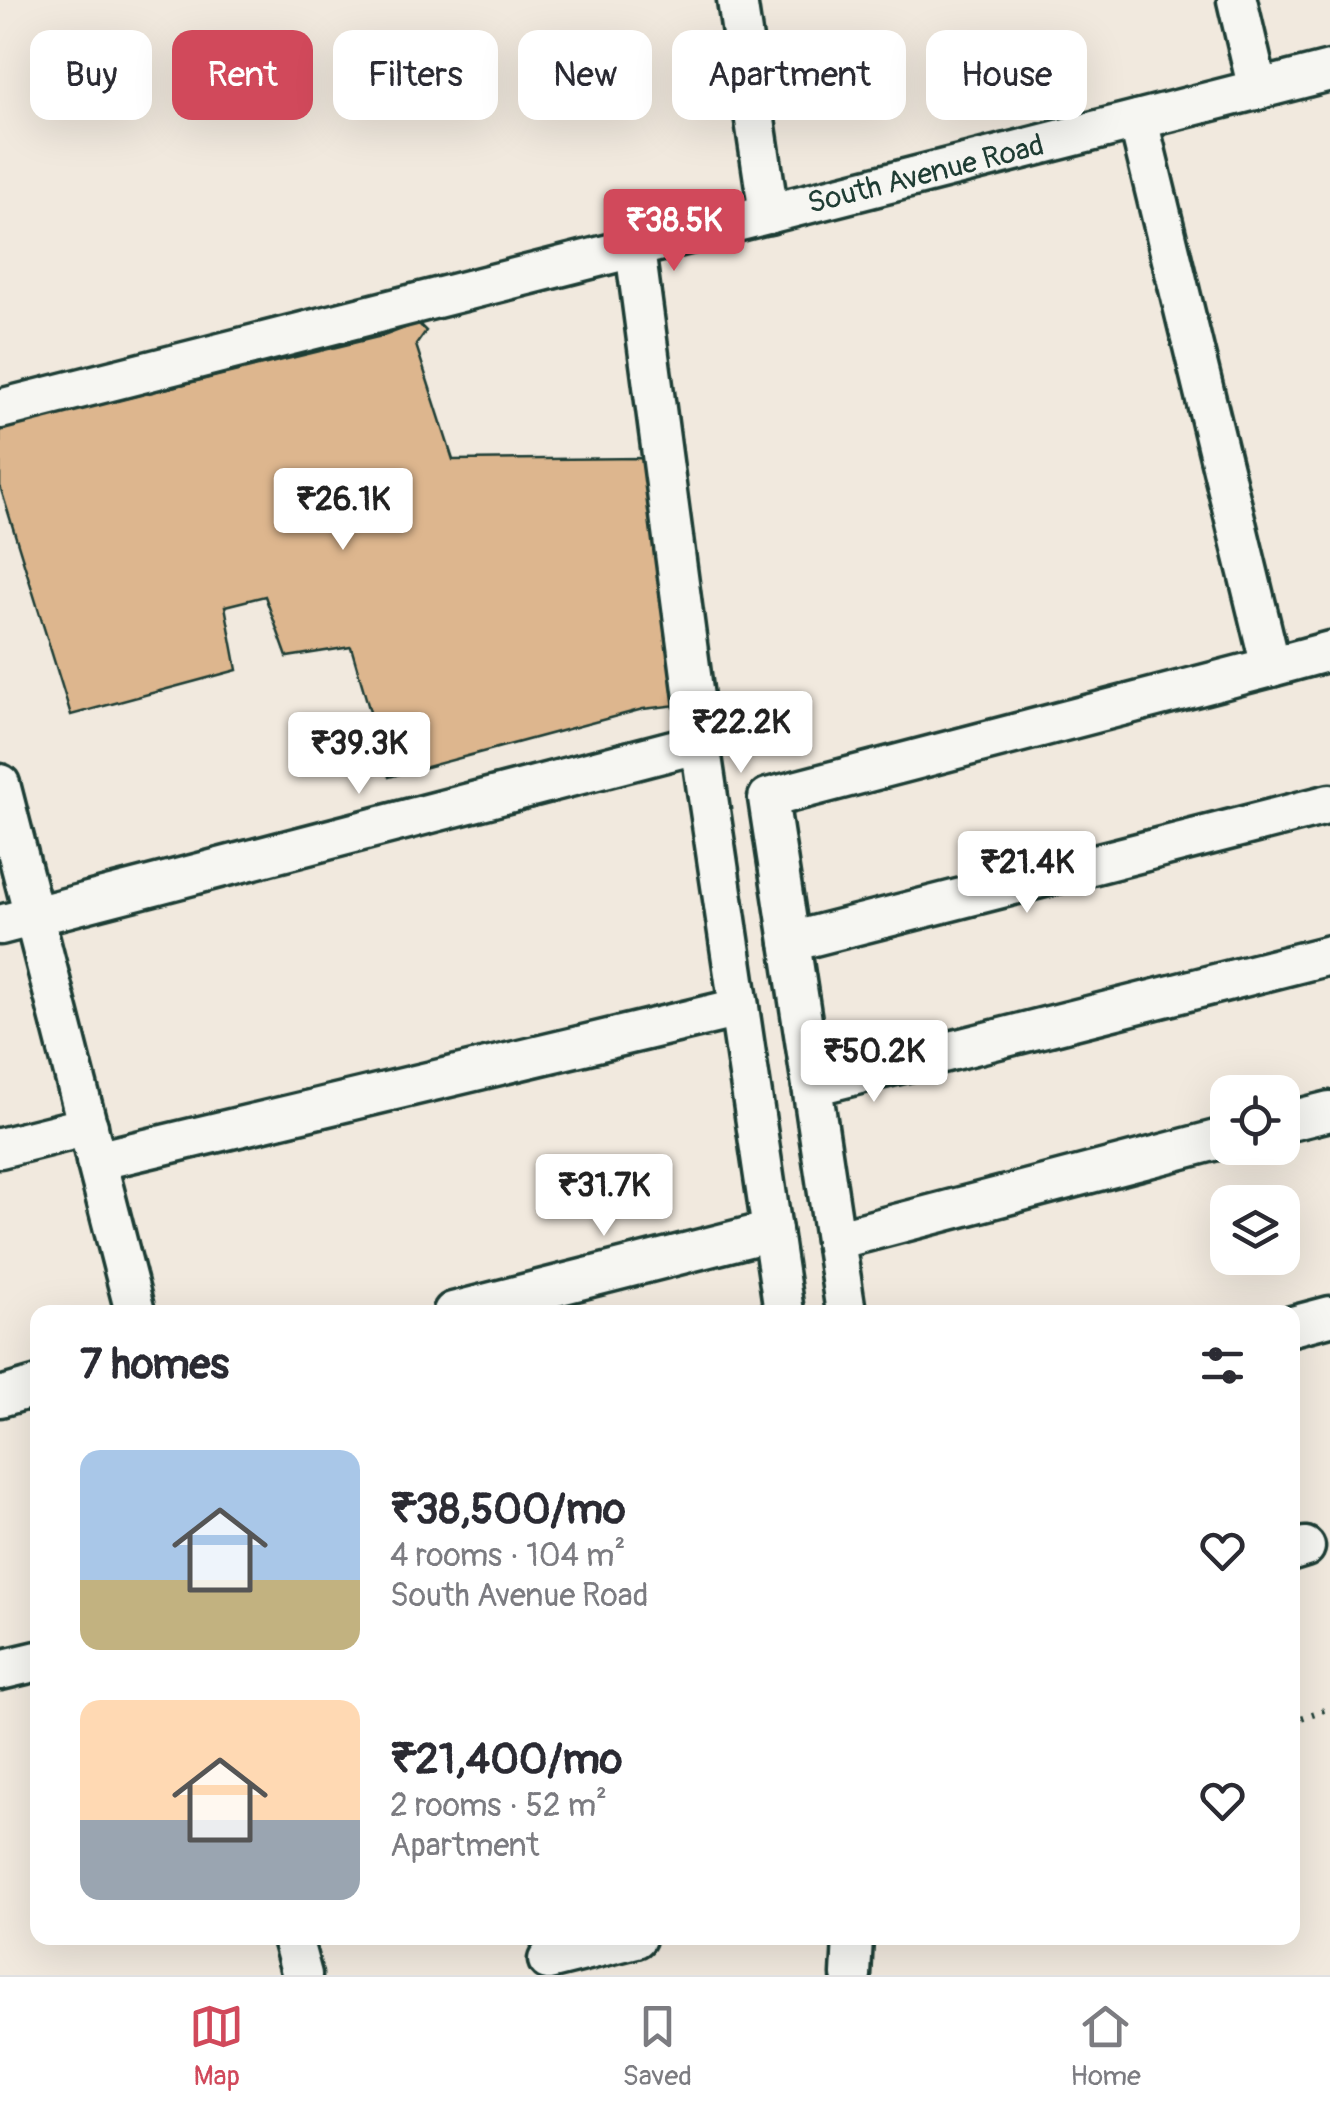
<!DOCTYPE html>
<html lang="en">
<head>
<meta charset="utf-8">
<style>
	body { margin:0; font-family:Pangolin,sans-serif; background:#f2f2f3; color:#2b2b33; height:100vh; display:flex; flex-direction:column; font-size:38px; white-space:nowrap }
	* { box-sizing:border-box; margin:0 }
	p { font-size:32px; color:#7c7c81 }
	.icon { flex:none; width:55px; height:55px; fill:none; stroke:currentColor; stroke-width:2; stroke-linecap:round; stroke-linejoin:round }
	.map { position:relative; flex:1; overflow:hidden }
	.side { position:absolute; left:30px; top:1305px; width:1270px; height:640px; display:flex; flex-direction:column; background:#fff; border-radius:20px; box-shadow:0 10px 40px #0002 }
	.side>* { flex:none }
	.banner { position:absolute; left:30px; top:30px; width:1270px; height:90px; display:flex; gap:20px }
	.fabs { position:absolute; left:1210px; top:1075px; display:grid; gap:20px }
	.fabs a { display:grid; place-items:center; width:90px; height:90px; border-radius:20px; background:#fff; box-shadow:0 10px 40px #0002; font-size:50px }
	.price { position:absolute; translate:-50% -85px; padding:0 22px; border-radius:10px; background:#fff; color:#222; font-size:32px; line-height:65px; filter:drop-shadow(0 2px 5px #0008) }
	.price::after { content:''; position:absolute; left:50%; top:60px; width:30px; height:22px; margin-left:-15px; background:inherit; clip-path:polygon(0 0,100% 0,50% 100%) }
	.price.selected { background:#d1495b; color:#fff }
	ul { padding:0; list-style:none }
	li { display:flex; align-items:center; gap:30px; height:250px; padding:0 50px }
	li span { display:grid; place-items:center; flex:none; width:280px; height:200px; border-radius:20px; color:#555 }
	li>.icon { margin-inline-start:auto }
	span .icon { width:120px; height:120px; fill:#fffc; stroke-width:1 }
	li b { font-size:42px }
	h2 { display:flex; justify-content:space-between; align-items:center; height:120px; padding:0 50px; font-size:42px }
	.tag { padding:0 35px; border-radius:20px; background:#fff; box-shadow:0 10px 40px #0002; font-size:35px; line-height:90px }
	.tag.selected { background:#d1495b; color:#fff }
	.menu { display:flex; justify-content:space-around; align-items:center; height:140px; border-top:2px solid #e1e1e2; background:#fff; font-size:28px; color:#7c7c81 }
	.menu a { display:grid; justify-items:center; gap:5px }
	.menu .selected { color:#d1495b }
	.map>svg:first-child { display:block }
	.building { fill:#ddb68e; stroke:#1f3d34; stroke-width:2.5 }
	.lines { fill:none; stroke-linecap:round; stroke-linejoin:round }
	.minor-casing { stroke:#1f3d34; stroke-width:45 }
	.path { stroke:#1f3d34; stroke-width:6; stroke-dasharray:2.5 8; stroke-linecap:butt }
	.minor { stroke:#f6f6f2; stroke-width:38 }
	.labels { text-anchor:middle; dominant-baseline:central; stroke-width:10; stroke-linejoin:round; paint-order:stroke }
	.street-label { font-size:30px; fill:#1f3d34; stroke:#f6f6f2 }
</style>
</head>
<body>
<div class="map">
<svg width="1330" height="1975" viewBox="0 0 1330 1975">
	<rect width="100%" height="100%" fill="#f1e9de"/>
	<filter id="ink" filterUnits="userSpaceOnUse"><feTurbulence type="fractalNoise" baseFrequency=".01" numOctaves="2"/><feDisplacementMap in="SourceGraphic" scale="20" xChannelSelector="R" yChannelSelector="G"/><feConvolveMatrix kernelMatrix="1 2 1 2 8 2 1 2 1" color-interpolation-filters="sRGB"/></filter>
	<g filter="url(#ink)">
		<path class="building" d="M418,323l8,8 -10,14 37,115 191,-2 42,246 -43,5 -254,68 -38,-130 -64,10 -22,-61 -40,10 12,64 -166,45 -71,-229v-57l386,-94z"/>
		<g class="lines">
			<defs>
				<g id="minor">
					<path d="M737,0l32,214"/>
					<path d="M1237,0l21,90"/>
					<path d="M635,249l65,494 84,569"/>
					<path id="s1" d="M0,409l1330,-338"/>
					<path d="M1271,667l59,-16"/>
					<path d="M0,784l135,528"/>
					<path d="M0,925l700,-182"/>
					<path d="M790,942l-22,-144 503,-131 -133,-547"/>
					<path d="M812,1086l-22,-144 540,-138"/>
					<path d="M1282,1123l48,-12"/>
					<path d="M1228,1137l-393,103 -23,-154 518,-131"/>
					<path d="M0,1148l88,-22"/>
					<path d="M96,1161l643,-153"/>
					<path d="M835,1240l11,72"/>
					<path d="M453,1312l319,-81"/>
					<path d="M1292,1326l38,-10"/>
					<path d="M0,1397l38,-11"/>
					<path d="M1292,1551l13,-4"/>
					<path d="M0,1670l38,-9"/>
					<path d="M292,1938l10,37"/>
					<path d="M548,1960l88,-22"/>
					<path d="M851,1975l2,-37"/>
				</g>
			</defs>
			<use href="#minor" class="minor-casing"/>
			<path class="path" d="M1292,1721l38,-13
				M1292,1829l4,9"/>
			<use href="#minor" class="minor"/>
		</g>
	</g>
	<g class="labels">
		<g class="street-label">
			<text stroke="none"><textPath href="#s1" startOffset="955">South Avenue Road</textPath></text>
		</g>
	</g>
</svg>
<div class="fabs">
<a><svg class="icon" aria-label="locate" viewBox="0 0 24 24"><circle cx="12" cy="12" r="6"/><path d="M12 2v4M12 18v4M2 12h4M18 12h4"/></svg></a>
<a><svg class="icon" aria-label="layers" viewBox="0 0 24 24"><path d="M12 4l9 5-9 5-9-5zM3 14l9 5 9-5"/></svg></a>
</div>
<b class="price selected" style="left:674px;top:274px">₹38.5K</b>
<b class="price" style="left:343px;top:553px">₹26.1K</b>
<b class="price" style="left:741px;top:776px">₹22.2K</b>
<b class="price" style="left:359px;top:797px">₹39.3K</b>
<b class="price" style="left:1027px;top:916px">₹21.4K</b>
<b class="price" style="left:874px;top:1105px">₹50.2K</b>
<b class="price" style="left:604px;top:1239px">₹31.7K</b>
<div class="banner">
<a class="tag">Buy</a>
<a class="tag selected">Rent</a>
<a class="tag">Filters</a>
<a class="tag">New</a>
<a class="tag">Apartment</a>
<a class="tag">House</a>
</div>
<section class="side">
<h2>7 homes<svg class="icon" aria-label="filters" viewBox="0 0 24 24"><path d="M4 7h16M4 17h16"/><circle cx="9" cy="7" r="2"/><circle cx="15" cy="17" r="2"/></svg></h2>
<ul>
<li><span style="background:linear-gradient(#a9c7e8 65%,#c2b280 0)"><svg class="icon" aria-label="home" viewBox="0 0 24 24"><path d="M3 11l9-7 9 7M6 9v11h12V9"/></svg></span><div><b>₹38,500/mo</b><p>4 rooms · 104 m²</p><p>South Avenue Road</p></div><svg class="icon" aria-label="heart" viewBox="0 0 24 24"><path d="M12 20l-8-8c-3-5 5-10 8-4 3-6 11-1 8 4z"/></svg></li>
<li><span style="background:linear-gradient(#ffd9b3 60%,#9aa5b1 0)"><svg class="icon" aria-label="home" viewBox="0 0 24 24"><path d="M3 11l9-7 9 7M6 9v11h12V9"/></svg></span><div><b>₹21,400/mo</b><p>2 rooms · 52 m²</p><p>Apartment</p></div><svg class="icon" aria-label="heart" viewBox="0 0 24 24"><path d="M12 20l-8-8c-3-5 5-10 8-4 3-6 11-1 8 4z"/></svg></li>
</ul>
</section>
</div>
<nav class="menu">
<a class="selected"><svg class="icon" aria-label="map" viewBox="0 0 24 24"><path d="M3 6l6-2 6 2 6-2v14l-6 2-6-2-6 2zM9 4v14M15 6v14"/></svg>Map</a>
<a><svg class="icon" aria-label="saved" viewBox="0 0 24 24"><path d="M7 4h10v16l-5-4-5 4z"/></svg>Saved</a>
<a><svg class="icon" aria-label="home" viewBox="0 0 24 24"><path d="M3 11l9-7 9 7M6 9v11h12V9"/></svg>Home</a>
</nav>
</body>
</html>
